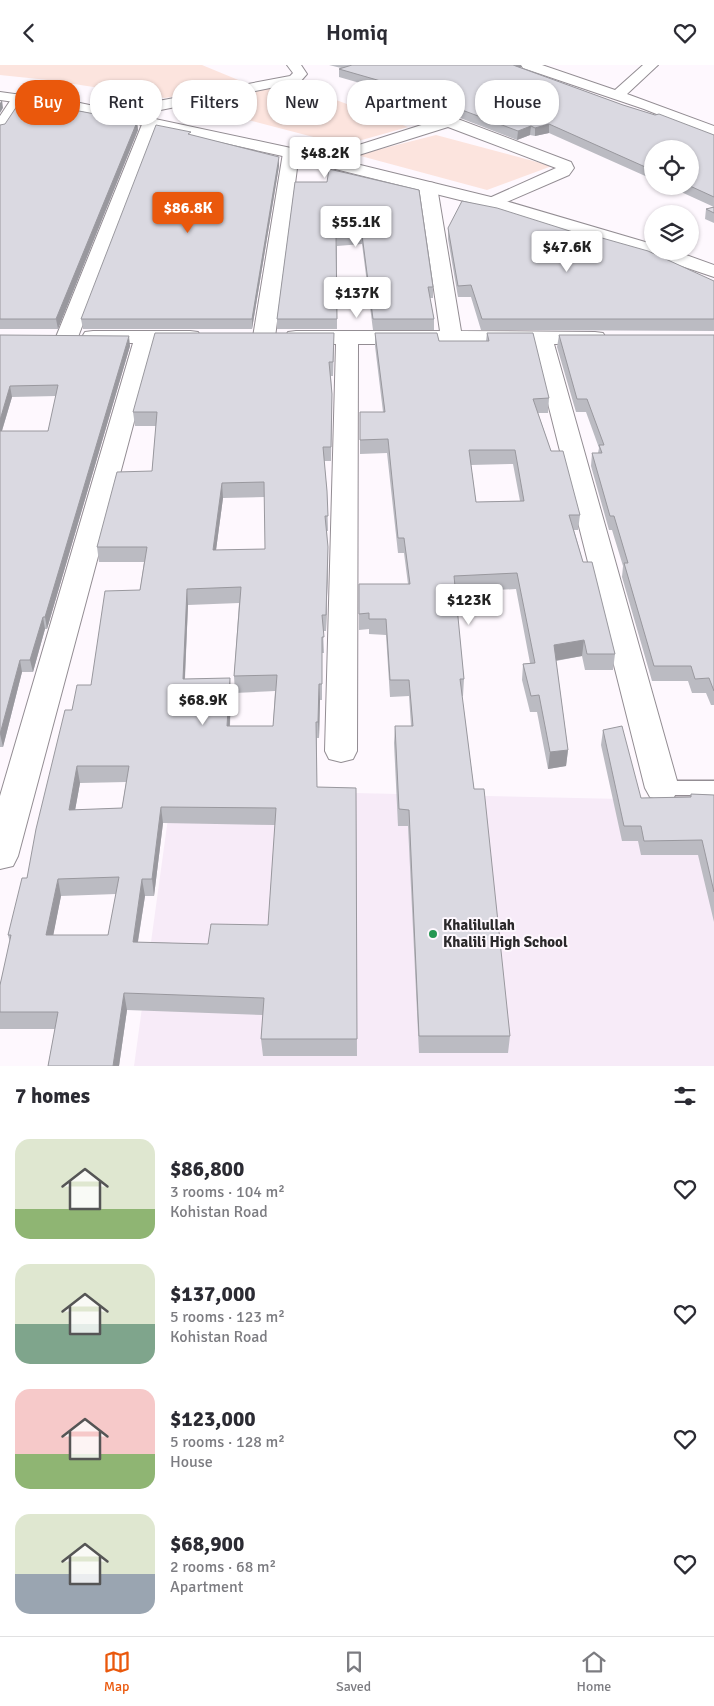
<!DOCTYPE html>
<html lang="en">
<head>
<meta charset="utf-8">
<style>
	body { margin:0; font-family:Signika,sans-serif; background:#f2f2f3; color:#2b2b33; height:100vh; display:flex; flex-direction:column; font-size:19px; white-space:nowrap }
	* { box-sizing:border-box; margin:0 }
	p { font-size:16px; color:#7c7c81 }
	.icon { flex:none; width:28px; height:28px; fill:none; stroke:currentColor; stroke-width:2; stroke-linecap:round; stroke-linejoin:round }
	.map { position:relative; height:1001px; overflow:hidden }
	.side { display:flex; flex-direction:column; background:#fff; flex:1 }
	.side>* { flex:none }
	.hud { position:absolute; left:15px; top:15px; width:685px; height:45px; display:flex; gap:10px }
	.controls { position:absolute; left:644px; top:75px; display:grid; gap:10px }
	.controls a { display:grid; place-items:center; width:55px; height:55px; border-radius:50%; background:#fff; box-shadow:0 1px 4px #0004; font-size:25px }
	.price { position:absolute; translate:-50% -42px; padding:0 11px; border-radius:5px; background:#fff; color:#222; font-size:16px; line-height:32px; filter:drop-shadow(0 1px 2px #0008) }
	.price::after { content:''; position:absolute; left:50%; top:30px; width:15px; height:11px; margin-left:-8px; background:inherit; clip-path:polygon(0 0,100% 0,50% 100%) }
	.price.current { background:#ea580c; color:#fff }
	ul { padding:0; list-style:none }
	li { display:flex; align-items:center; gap:15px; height:125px; padding:0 15px }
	li span { display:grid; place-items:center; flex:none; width:140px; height:100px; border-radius:15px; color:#555 }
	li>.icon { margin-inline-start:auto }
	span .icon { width:60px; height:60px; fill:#fffc; stroke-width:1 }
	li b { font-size:21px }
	h2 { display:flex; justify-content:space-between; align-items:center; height:60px; padding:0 15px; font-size:21px }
	.chip { padding:0 18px; border-radius:20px; background:#fff; box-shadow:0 1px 4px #0004; font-size:18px; line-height:45px }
	.chip.current { background:#ea580c; color:#fff }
	header { display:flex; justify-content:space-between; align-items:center; height:65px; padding:0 15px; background:#fff; font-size:22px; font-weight:600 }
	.dock { display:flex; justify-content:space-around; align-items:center; height:70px; border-top:1px solid #e1e1e2; background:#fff; font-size:14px; color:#7c7c81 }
	.dock a { display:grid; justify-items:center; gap:2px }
	.dock .current { color:#ea580c }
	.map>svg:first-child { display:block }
	.built { fill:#f7ebf8 }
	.green { fill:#fce4de }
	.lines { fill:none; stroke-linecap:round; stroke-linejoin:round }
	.lane-casing { stroke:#938d93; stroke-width:3 }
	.street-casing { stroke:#938d93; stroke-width:2 }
	.secondary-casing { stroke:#938d93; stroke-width:2 }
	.lane { fill:#fff; fill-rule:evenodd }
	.street { fill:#fff; fill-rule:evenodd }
	.secondary { fill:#fff; fill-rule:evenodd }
	.wall { fill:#bbbbc2; fill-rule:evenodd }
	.shaded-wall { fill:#99989e }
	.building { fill:#dad9e1; stroke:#99989e; fill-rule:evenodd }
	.poi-dot { fill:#259752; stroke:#fef8fe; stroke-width:2 }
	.labels { text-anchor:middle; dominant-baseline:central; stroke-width:4; stroke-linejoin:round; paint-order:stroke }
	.near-poi-label { font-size:15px; font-weight:bold; fill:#2b292b; stroke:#fef8fe; text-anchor:start }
</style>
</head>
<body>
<header><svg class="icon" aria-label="back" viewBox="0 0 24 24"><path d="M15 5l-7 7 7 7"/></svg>Homiq<svg class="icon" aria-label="heart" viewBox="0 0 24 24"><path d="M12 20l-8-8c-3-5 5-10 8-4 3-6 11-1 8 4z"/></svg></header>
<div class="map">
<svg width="714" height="1001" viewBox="0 0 714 1001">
	<rect width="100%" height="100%" fill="#fef8fe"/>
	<path class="built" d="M172,724l542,12v265h-580z"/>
	<path class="green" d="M0,0h202l46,19 -83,14 -117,-18 -48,-5z
		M291,18l117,44 -64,18 -150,-39z
		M436,70l116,31 -65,24 -130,-35z"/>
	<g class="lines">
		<defs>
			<path id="lane" d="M662,716h52v14h-52l-7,-2 -3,-5 3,-5z"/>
			<path id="street" d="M287,0h14l6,9 -7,8 -5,1 -179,36 -5,-2 -3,-3 3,-3 5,-2 174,-33 3,-3z
				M521,0h21l73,25 28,-25h15l-31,29 87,32v11l-70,-28 -121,-41z
				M19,29l5,1 2,3 -21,33 -5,2v-17l14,-21z
				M397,31l174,66 3,6 -5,7 -76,33 -6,-1 -3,-4 3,-4 69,-31 -108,-41 -121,38h-12l-2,-3 2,-3 119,-38 -42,-18 -2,-3 2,-3z
				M151,52l5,2 3,3 -81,215 -3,5 -8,1 -8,-1 -3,-5 87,-215 3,-3z
				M291,83l6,2 2,3 -24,184 -3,5 -8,1 -8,-1 -3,-5 30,-184 2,-3z
				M428,117l6,1 3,4 24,144 134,1 8,1 3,5 -3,5 -8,1h-41l125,444 -5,9 -12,3 -12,-3 -5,-9 -112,-444h-175l-1,407 -4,8 -12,3 -12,-3 -4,-8 11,-407 -40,-1 -8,-1 -3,-5 3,-5 8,-1h144l-21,-144 3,-4z
				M93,266h97l8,1 3,5 -3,5 -8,1h-35l-137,513 -5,10 -13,3v-73l133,-453h-40l-8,-1 -3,-5 3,-5z"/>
			<path id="secondary" d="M0,27l80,11 211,45 208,51 153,45v7h23l39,14v12l-65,-22 -161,-48 -201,-50 -207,-46 -80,-11z"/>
		</defs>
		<use href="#lane" class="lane-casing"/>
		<use href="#street" class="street-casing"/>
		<use href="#secondary" class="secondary-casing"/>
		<use href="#lane" class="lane"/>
		<use href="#street" class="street"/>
		<use href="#secondary" class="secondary"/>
	</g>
	<path class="wall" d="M329,0h192v3l102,37 91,30v72l-46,-21h22l-38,-37v30l-103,-46 -14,3 -5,-1 -13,5 -119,-46 -59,-17v-8l2,-1z
		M137,57l1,8 -80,199h-58v-204z
		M191,70l88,31 -27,163h-169l-2,-10z
		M295,117l138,105v11h-3l4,21v11h-61l-11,-86 -25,2v83h-60v-10z
		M714,142v16l-9,-4 1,-10z
		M448,163l266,53v50l-233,-1 -10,-33h-13l-10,-58z
		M375,268l64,8h47l1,-8 62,65 -1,15h-10l13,38 29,64 -2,15h-4l9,32 32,92 -2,16h-28l-3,-14 -26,5 12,89 -2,16 -18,3 -11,-57h-7l-8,-32 1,-16 7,-1 -14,-74 -61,3 9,87 -1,17h-1l12,93 36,247 -2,17h-89l-11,-227h-10l-4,-83 1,-17h16l-2,-30 -19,1 -4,-62 -17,-1v-5l-10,1v-46h49l-4,-31h-6l-11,-100 -27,1v-42h23l-8,-66zM513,399l7,37 -44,1 -5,-37z
		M0,270l130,11 -83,283h-2l-12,43h-11l-19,75h-3zM56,331l-8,35h-46l10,-34z
		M559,270h155v370h-3l-5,-12h-14l-4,-12h-36l-30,-104 1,-11 -11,-36h-3l-18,-64 1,-13h6l1,-5 -13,-36h-10l-19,-65z
		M334,281l-1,30h-2l1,18v14l-1,53h-7l3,30 1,40h-1l1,31 -2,69h-3l1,22h-2v47h-2l-1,38h-2v49l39,1 1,268h-94l-2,-17 2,-24 -136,-5 -8,56h-71l7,-37h-55v-44l10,-42 -2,-8 19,-57 45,-168 19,-25 49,-95 4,-28h-45l-2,-15 55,-76 4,-45h-21l-2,-14zM265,432v52l-49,1 7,-52zM239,538l-5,73 1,17 40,-2 -2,35h-43l1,-32 -46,-15 3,-74zM126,717l-4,26 -47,2 5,-27zM163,758l112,2 -7,100 -60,19 -70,-2 7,-46h9zM116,829l-8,41h-55l8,-39z
		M603,665l38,68 49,-1 1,-3 23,1v127l-16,-67h-57l-3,-14h-16l-21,-96z"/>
	<path class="shaded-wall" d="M506,0h15v3z
		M2,35l1,8 -3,5v-10z
		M137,57l1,8 -80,199 -2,-10z
		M549,59v9l-14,3v-8z
		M531,61l-1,9 -13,5 1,-9z
		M279,92v9l-27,163v-10z
		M129,271l1,10 -83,283 -2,-12z
		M10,321l2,11 -12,40v-17z
		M222,418l1,15 -9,67 -1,-15z
		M328,482v15l-2,69v-16z
		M187,524l1,16 -4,90 -1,-16z
		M43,552l2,12 -12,43 -3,-12z
		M584,575l-2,16 -29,5 1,-16z
		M20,595l2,12 -19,75 -3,-13z
		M230,613l1,16 -2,49 -2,-17z
		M319,619l1,16 -1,38 -1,-16z
		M568,685l-2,16 -18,3 2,-17z
		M77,701l3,17 -8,44 -3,-17z
		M161,742l2,16 -9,73 -2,-17z
		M58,814l3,17 -11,56 -4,-17z
		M142,814l3,17 -10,63 -2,-17z
		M124,928l3,17 -8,56h-6z"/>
	<path class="building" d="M352,0h161l110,40 32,10 4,-1 55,21v62l-24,-11v-37h-38v21l-103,-46 -14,4 -4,-2 -13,5 -120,-45 -59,-17z
		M21,35l116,22 -81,197h-56v-194l5,-1z
		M156,60l35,7 -3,2 91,23 -27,162h-171z
		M329,104l90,21 14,97h-5l6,32h-61l-11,-84 -26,1 1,83h-60l18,-137h32z
		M462,136l35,7 95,30 3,-2 53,15 66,30v38h-232l-11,-34 -13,1 -10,-58z
		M714,142v6l-8,-4z
		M155,268h179l-1,29h-4l3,32 -1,53h-8l4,44 1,25h-3l3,31 -2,68h-4l2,22h-2v47h-3l-1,38h-2l1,65 39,1 1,251h-96l3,-41 -140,-5 -11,73h-65l10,-54h-58v-27l11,-50h-3l14,-57h5l9,-49 29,-119h7l5,-25h14l14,-94 35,-1 7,-43h-50l20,-75 35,-1 5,-59h-24zM264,417l1,67 -52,1 9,-67zM241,522l-7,89 43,-1 -4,51h-46l3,-48 -47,1 4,-90zM77,701h52l-7,42 -53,2zM161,742l115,1 -8,117 -57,-1 -3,20 -75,-2 9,-63h10zM119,812l-11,58h-62l12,-56z
		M375,268h62l2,8h50l-2,-8h46l16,65 -16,1 18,52h12l17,64h-11l14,47h9l23,92h-28l-3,-14 -30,5 14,105 -18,2 -11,-57 -8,1 -8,-32 12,-1 -18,-90 -63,3 10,103h-4l6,47 8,63h10l26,247h-91l-10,-226 -10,-1 -4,-83h18l-4,-46h-19l-4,-61h-17v-6l-10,1v-30h51l-6,-46h-6l-10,-99 -28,1v-28h25zM469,385h46l9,51 -48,1z
		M0,270l129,1 -84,281h-2l-13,43h-10l-20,74v-303h48l10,-46 -48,1 -10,34z
		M559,270h155v356l-5,-13 -14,1 -4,-13h-37l-30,-103h4l-14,-47h-4l-18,-63h10l-3,-8h5l-17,-46h-10z
		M622,661l19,72 50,-1v-3l23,1v97l-12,-52 -58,1 -3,-15h-17l-21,-96z"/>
	<circle class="poi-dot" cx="433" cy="869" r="5"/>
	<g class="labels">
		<g class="near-poi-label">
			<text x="443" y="860">Khalilullah<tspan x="443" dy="17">Khalili High School</tspan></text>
		</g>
	</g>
</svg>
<div class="controls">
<a><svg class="icon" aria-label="locate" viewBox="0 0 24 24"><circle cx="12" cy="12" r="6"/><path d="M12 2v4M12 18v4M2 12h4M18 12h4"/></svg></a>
<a><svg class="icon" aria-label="layers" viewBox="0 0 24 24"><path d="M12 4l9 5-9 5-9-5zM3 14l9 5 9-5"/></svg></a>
</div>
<b class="price" style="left:325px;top:114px">$48.2K</b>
<b class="price current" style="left:188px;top:169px">$86.8K</b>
<b class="price" style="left:356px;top:183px">$55.1K</b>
<b class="price" style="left:567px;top:208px">$47.6K</b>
<b class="price" style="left:357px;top:254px">$137K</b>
<b class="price" style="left:469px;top:561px">$123K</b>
<b class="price" style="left:203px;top:661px">$68.9K</b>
<div class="hud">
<a class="chip current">Buy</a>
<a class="chip">Rent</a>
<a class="chip">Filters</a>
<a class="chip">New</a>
<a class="chip">Apartment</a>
<a class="chip">House</a>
</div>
</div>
<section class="side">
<h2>7 homes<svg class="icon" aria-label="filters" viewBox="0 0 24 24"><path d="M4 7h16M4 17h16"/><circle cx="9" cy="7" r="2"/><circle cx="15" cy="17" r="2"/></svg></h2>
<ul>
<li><span style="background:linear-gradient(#dfe7d0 70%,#8fb573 0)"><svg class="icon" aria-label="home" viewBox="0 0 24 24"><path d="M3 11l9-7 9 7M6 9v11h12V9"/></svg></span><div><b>$86,800</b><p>3 rooms · 104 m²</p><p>Kohistan Road</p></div><svg class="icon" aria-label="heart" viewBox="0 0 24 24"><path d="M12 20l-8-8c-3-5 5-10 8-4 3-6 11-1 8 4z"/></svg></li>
<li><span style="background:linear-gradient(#dfe7d0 60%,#7fa58c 0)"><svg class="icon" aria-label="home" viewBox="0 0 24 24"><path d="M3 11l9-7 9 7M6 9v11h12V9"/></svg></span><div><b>$137,000</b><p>5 rooms · 123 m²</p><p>Kohistan Road</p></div><svg class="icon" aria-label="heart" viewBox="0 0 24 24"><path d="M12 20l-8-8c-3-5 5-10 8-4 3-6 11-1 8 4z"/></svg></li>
<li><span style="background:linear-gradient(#f6c9c9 65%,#8fb573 0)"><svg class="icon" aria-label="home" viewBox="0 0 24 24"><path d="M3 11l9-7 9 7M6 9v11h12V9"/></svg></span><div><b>$123,000</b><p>5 rooms · 128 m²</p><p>House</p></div><svg class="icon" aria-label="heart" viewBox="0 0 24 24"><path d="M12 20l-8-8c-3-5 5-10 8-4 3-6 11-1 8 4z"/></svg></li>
<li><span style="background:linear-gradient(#dfe7d0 60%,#9aa5b1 0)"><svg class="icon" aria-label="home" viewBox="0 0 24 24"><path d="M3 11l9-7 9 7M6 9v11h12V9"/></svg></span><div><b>$68,900</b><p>2 rooms · 68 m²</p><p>Apartment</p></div><svg class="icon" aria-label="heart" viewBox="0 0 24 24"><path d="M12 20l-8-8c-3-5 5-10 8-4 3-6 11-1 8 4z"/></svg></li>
</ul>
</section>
<nav class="dock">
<a class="current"><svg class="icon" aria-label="map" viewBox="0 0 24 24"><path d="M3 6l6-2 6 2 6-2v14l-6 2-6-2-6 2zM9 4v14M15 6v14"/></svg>Map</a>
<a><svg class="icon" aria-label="saved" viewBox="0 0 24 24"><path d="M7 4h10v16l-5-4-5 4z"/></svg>Saved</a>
<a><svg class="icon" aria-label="home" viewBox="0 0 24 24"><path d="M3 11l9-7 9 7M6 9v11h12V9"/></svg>Home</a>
</nav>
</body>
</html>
